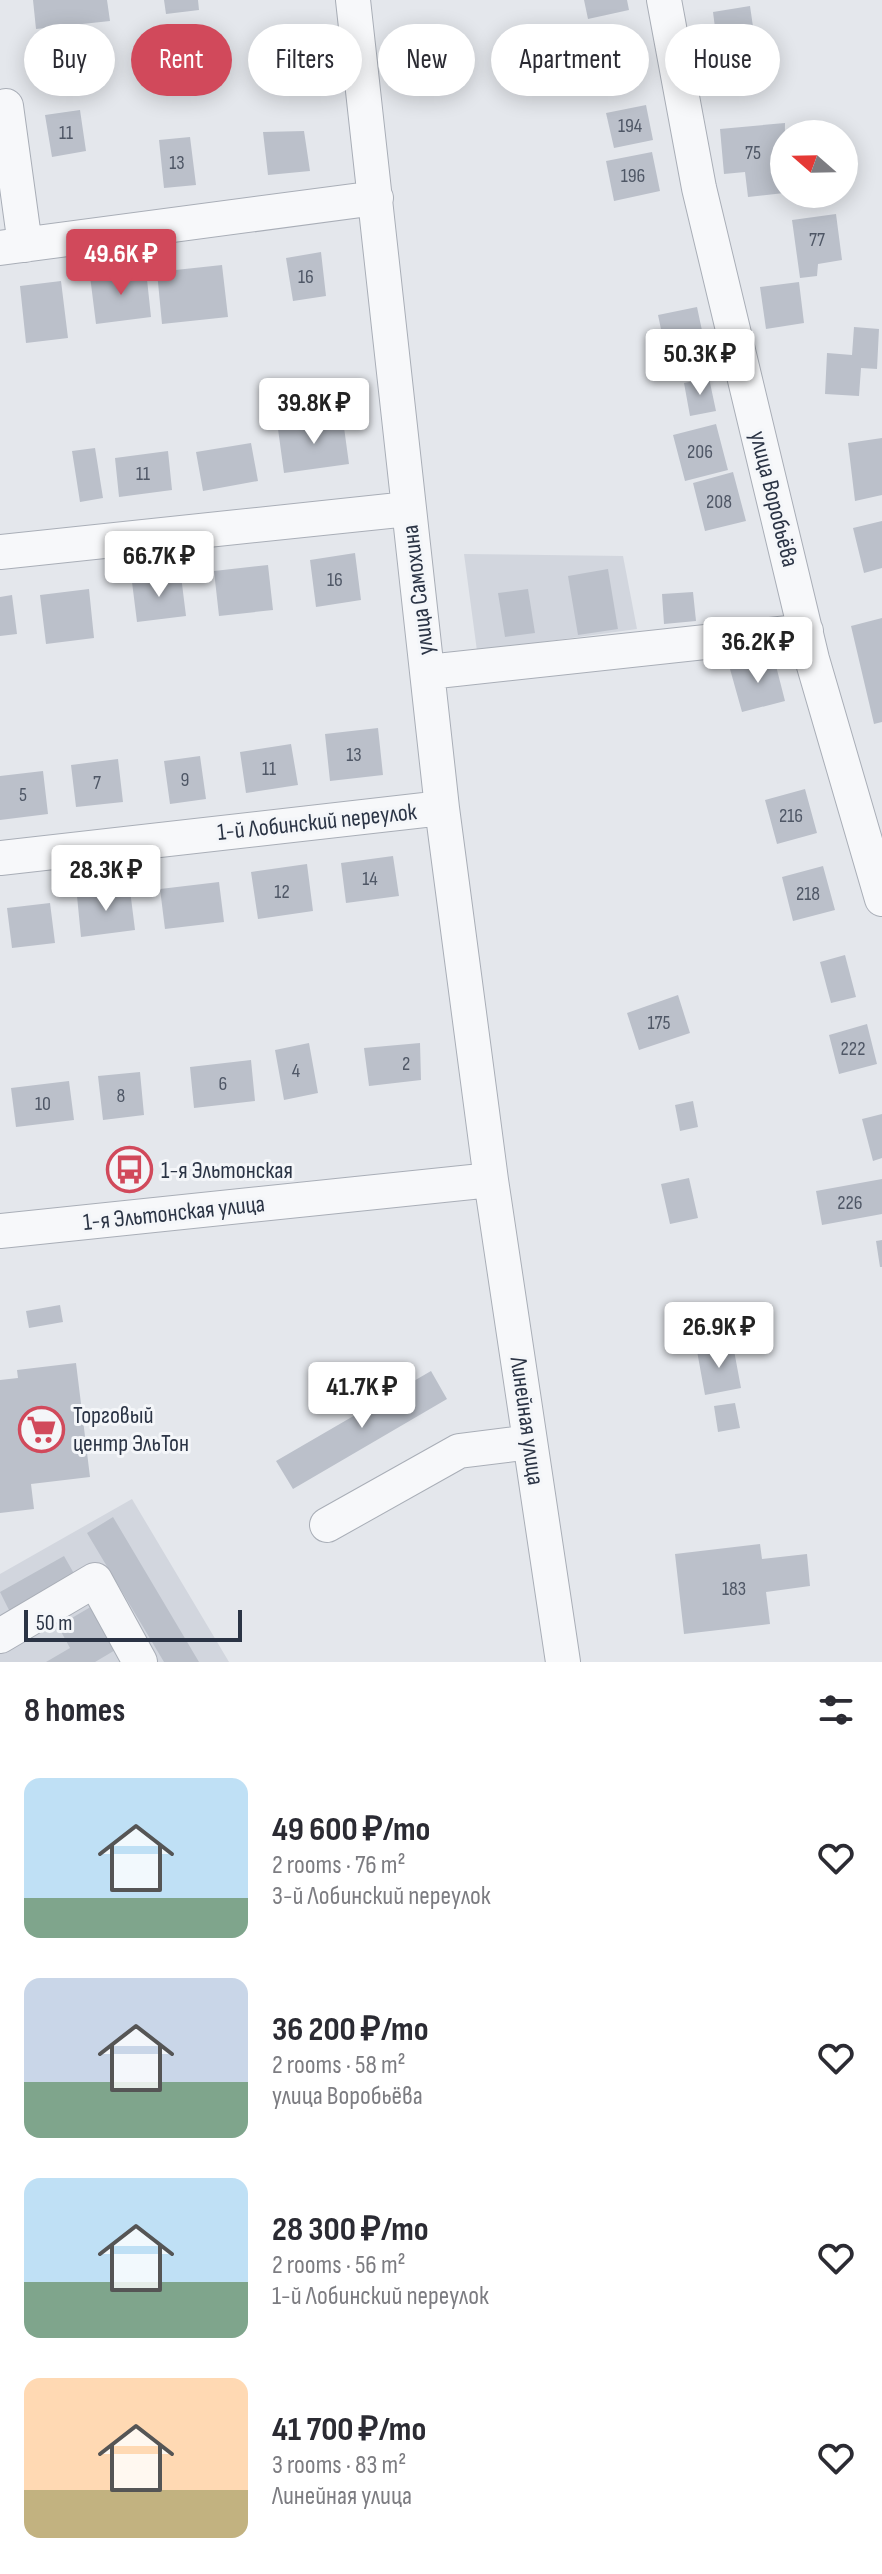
<!DOCTYPE html>
<html lang="en">
<head>
<meta charset="utf-8">
<style>
	body { margin:0; font-family:"Sofia Sans Condensed",sans-serif; background:#f2f2f3; color:#2b2b33; height:100vh; display:flex; flex-direction:column; font-size:30px; white-space:nowrap }
	* { box-sizing:border-box; margin:0 }
	p { font-size:26px; color:#7c7c81 }
	.icon { flex:none; width:44px; height:44px; fill:none; stroke:currentColor; stroke-width:2; stroke-linecap:round; stroke-linejoin:round }
	.map { position:relative; height:1662px; overflow:hidden }
	.details { display:flex; flex-direction:column; background:#fff; flex:1 }
	.details>* { flex:none }
	.banner { position:absolute; left:24px; top:24px; width:834px; height:72px; display:flex; gap:16px }
	.needle { width:52px; rotate:290deg }
	.buttons { position:absolute; left:770px; top:120px; display:grid; gap:16px }
	.buttons a { display:grid; place-items:center; width:88px; height:88px; border-radius:50%; background:#fff; box-shadow:0 4px 20px #0003; font-size:40px }
	.scale { position:absolute; left:24px; bottom:20px; width:218px; box-sizing:border-box; padding-left:8px; border:4px solid #2b3445; border-top:0; font-size:22px; line-height:28px; white-space:nowrap; color:#2b3445; -webkit-text-stroke:6px #f4f6f9; paint-order:stroke }
	.price { position:absolute; translate:-50% -68px; padding:0 18px; border-radius:8px; background:#fff; color:#222; font-size:26px; line-height:52px; filter:drop-shadow(0 2px 4px #0008) }
	.price::after { content:''; position:absolute; left:50%; top:48px; width:24px; height:18px; margin-left:-12px; background:inherit; clip-path:polygon(0 0,100% 0,50% 100%) }
	.price.on { background:#d1495b; color:#fff }
	ul { padding:0; list-style:none }
	li { display:flex; align-items:center; gap:24px; height:200px; padding:0 24px }
	li span { display:grid; place-items:center; flex:none; width:224px; height:160px; border-radius:16px; color:#555 }
	li>.icon { margin-inline-start:auto }
	span .icon { width:96px; height:96px; fill:#fffc; stroke-width:1 }
	li b { font-size:34px }
	h2 { display:flex; justify-content:space-between; align-items:center; height:96px; padding:0 24px; font-size:34px }
	.pill { padding:0 28px; border-radius:36px; background:#fff; box-shadow:0 4px 20px #0003; font-size:28px; line-height:72px }
	.pill.on { background:#d1495b; color:#fff }
	.map>svg:first-child { display:block }
	.built { fill:#d2d6de }
	.building { fill:#bbc0ca }
	.lines { fill:none; stroke-linecap:round; stroke-linejoin:round }
	.minor-casing { stroke:#a9aeb7; stroke-width:36 }
	.minor { stroke:#f7f8fa; stroke-width:34 }
	.labels { text-anchor:middle; dominant-baseline:central; stroke-width:6; stroke-linejoin:round; paint-order:stroke }
	.number-label { font-size:20px; fill:#4f5766 }
	.street-label { font-size:24px; fill:#2b3445; stroke:#f4f6f9 }
	.poi-label { font-size:24px; fill:#2b3445; stroke:#f4f6f9; text-anchor:start }
</style>
</head>
<body>
<div class="map">
<svg width="882" height="1662" viewBox="0 0 882 1662">
	<rect width="100%" height="100%" fill="#e4e7ec"/>
	<path class="built" d="M464,554l159,2 14,73 -160,22z
		M132,1499l97,163h-229v-88z"/>
	<path class="building" d="M33,0h74l3,21 -74,8z
		M164,0h34l1,10 -33,4z
		M584,0h43l2,10 -41,9z
		M750,6l7,48 -38,5 -6,-47z
		M590,35l5,34 -47,7 -5,-34z
		M646,105l7,35 -39,8 -8,-35z
		M80,110l6,41 -34,6 -7,-42z
		M785,123l-1,70 -36,4 -3,-25 -21,2 -4,-45z
		M304,131l6,40 -42,4 -5,-43z
		M190,137l6,48 -32,3 -5,-48z
		M652,152l8,39 -46,10 -8,-40z
		M836,214l6,46 -24,4 -1,12 -17,2 -8,-58z
		M321,252l5,44 -33,5 -7,-43z
		M222,265l6,52 -66,7 -5,-52z
		M146,270l5,47 -55,7 -6,-48z
		M61,281l7,57 -42,5 -6,-57z
		M799,282l5,41 -38,6 -6,-42z
		M697,307l7,33 -39,8 -7,-33z
		M854,327l25,2 -2,40 -16,-1 -2,28 -34,-2 2,-41 25,2z
		M709,378l7,33 -26,5 -6,-33z
		M343,420l6,44 -65,9 -6,-44z
		M716,424l12,46 -43,11 -12,-46z
		M882,438v57l-27,6 -7,-58z
		M251,443l7,38 -55,10 -7,-39z
		M95,448l8,50 -23,4 -8,-51z
		M168,451l4,39 -53,7 -4,-39z
		M733,472l13,49 -41,10 -12,-48z
		M882,521v47l-18,5 -11,-45z
		M355,553l6,47 -45,7 -6,-47z
		M268,565l5,45 -54,6 -5,-45z
		M608,569l10,60 -40,6 -10,-59z
		M181,576l5,40 -49,6 -5,-40z
		M89,589l5,49 -48,6 -6,-49z
		M528,589l7,44 -30,4 -7,-44z
		M693,592l3,29 -32,3 -2,-30z
		M12,595l5,39 -17,2v-39z
		M882,618v104l-8,2 -23,-98z
		M774,658l11,43 -43,11 -12,-43z
		M378,728l5,47 -53,6 -5,-47z
		M291,744l7,41 -52,8 -6,-41z
		M200,756l6,43 -36,5 -6,-43z
		M118,759l5,43 -47,5 -5,-42z
		M43,771l5,43 -48,6v-44z
		M805,789l12,44 -40,11 -12,-44z
		M393,856l6,40 -53,7 -5,-40z
		M307,864l6,47 -55,8 -7,-47z
		M823,866l12,44 -42,11 -11,-44z
		M219,882l5,40 -59,7 -5,-40z
		M130,890l5,40 -54,7 -4,-41z
		M50,903l5,40 -43,5 -5,-40z
		M845,955l11,42 -25,6 -11,-41z
		M678,995l12,38 -51,17 -12,-37z
		M867,1024l10,40 -38,10 -10,-39z
		M309,1043l9,50 -34,7 -9,-50z
		M420,1043l1,37 -52,6 -5,-38z
		M251,1060l4,41 -61,7 -4,-41z
		M140,1072l4,43 -41,5 -5,-44z
		M69,1081l5,39 -58,7 -5,-39z
		M693,1101l5,26 -18,4 -5,-26z
		M882,1114v44l-9,3 -11,-42z
		M689,1178l9,40 -28,6 -9,-40z
		M882,1179v35l-60,11 -6,-34z
		M882,1240v27h-2l-4,-26z
		M60,1305l3,17 -34,6 -3,-17z
		M733,1345l8,43 -36,7 -8,-44z
		M76,1363l14,114 -59,7 3,25 -34,4v-133l18,-2 -1,-8z
		M431,1371l16,28 -154,90 -17,-28z
		M735,1403l5,25 -22,4 -4,-26z
		M113,1517l86,145h-35l-77,-129z
		M760,1544l2,15 45,-5 3,32 -44,6 4,32 -86,10 -9,-80z
		M64,1556l12,21 -65,37 -11,-22z
		M94,1605l23,44 -22,13h-49l24,-14 -12,-22z"/>
	<g class="lines">
		<defs>
			<path id="minor" d="M353,0l89,808 49,372 72,482
				M664,0l35,188 113,471 70,240
				M6,106l19,139
				M0,248l376,-50
				M0,552l408,-43
				M428,672l378,-41
				M0,858l442,-50
				M0,1231l491,-51
				M327,1525l132,-74 71,-9
				M0,1636l95,-56 45,82"/>
		</defs>
		<use href="#minor" class="minor-casing"/>
		<use href="#minor" class="minor"/>
	</g>
	<defs>
		<symbol id="bus-ring" viewBox="-11 -11 22 22"><circle r="9.5" fill="#f4f6f9" stroke="#d1495b" stroke-width="1.5"/><path d="M-5-6H5V4H4V6H2V4H-2V6H-4V4H-5ZM-3.5-4V0h7V-4ZM-3.5 1.2v1.5H-2V1.2ZM2 1.2v1.5H3.5V1.2Z" fill="#d1495b"/></symbol>
		<symbol id="supermarket-ring" viewBox="-11 -11 22 22"><circle r="9.5" fill="#f4f6f9" stroke="#d1495b" stroke-width="1.5"/><path d="M-6-5.5h2.5l.6 2H6L4.5 2H-2.5L-4.4-4H-6ZM-1.5 3.2a1.3 1.3 0 1 0 .1 0ZM3 3.2a1.3 1.3 0 1 0 .1 0Z" fill="#d1495b"/></symbol>
	</defs>
	<g fill-rule="evenodd">
		<use href="#bus-ring" x="104" y="1144" width="51" height="51"/>
		<use href="#supermarket-ring" x="16" y="1404" width="51" height="51"/>
	</g>
	<g class="labels">
		<g class="number-label">
			<text x="630" y="126">194</text>
			<text x="66" y="133">11</text>
			<text x="753" y="153">75</text>
			<text x="177" y="163">13</text>
			<text x="633" y="176">196</text>
			<text x="817" y="240">77</text>
			<text x="306" y="277">16</text>
			<text x="700" y="452">206</text>
			<text x="143" y="474">11</text>
			<text x="719" y="502">208</text>
			<text x="335" y="580">16</text>
			<text x="354" y="755">13</text>
			<text x="269" y="769">11</text>
			<text x="185" y="780">9</text>
			<text x="97" y="783">7</text>
			<text x="23" y="795">5</text>
			<text x="791" y="816">216</text>
			<text x="370" y="879">14</text>
			<text x="282" y="892">12</text>
			<text x="808" y="894">218</text>
			<text x="659" y="1023">175</text>
			<text x="853" y="1049">222</text>
			<text x="406" y="1064">2</text>
			<text x="296" y="1071">4</text>
			<text x="223" y="1084">6</text>
			<text x="121" y="1096">8</text>
			<text x="43" y="1104">10</text>
			<text x="850" y="1203">226</text>
			<text x="734" y="1589">183</text>
		</g>
		<g class="street-label">
			<text transform="translate(774 499) rotate(76)">улица Воробьёва</text>
			<text transform="translate(418 590) rotate(-97)">улица Самохина</text>
			<text transform="translate(317 822) rotate(-6)">1-й Лобинский переулок</text>
			<text transform="translate(174 1213) rotate(-6)">1-я Эльтонская улица</text>
			<text transform="translate(527 1421) rotate(82)">Линейная улица</text>
		</g>
		<g class="poi-label">
			<text x="161" y="1170">1-я Эльтонская</text>
			<text x="73" y="1415">Торговый<tspan x="73" dy="28">центр ЭльТон</tspan></text>
		</g>
	</g>
</svg>
<div class="buttons">
<a><svg class="needle" viewBox="-14 -14 28 28"><path d="M0-13l5 13h-10z" fill="#e53935"/><path d="M0 13l5-13h-10z" fill="#7c7c81"/></svg></a>
</div>
<div class="scale">50 m</div>
<b class="price on" style="left:121px;top:297px">49.6K ₽</b>
<b class="price" style="left:700px;top:397px">50.3K ₽</b>
<b class="price" style="left:314px;top:446px">39.8K ₽</b>
<b class="price" style="left:159px;top:599px">66.7K ₽</b>
<b class="price" style="left:758px;top:685px">36.2K ₽</b>
<b class="price" style="left:106px;top:913px">28.3K ₽</b>
<b class="price" style="left:719px;top:1370px">26.9K ₽</b>
<b class="price" style="left:362px;top:1430px">41.7K ₽</b>
<div class="banner">
<a class="pill">Buy</a>
<a class="pill on">Rent</a>
<a class="pill">Filters</a>
<a class="pill">New</a>
<a class="pill">Apartment</a>
<a class="pill">House</a>
</div>
</div>
<section class="details">
<h2>8 homes<svg class="icon" aria-label="filters" viewBox="0 0 24 24"><path d="M4 7h16M4 17h16"/><circle cx="9" cy="7" r="2"/><circle cx="15" cy="17" r="2"/></svg></h2>
<ul>
<li><span style="background:linear-gradient(#bfe0f5 75%,#7fa58c 0)"><svg class="icon" aria-label="home" viewBox="0 0 24 24"><path d="M3 11l9-7 9 7M6 9v11h12V9"/></svg></span><div><b>49 600 ₽/mo</b><p>2 rooms · 76 m²</p><p>3-й Лобинский переулок</p></div><svg class="icon" aria-label="heart" viewBox="0 0 24 24"><path d="M12 20l-8-8c-3-5 5-10 8-4 3-6 11-1 8 4z"/></svg></li>
<li><span style="background:linear-gradient(#c9d6e8 65%,#7fa58c 0)"><svg class="icon" aria-label="home" viewBox="0 0 24 24"><path d="M3 11l9-7 9 7M6 9v11h12V9"/></svg></span><div><b>36 200 ₽/mo</b><p>2 rooms · 58 m²</p><p>улица Воробьёва</p></div><svg class="icon" aria-label="heart" viewBox="0 0 24 24"><path d="M12 20l-8-8c-3-5 5-10 8-4 3-6 11-1 8 4z"/></svg></li>
<li><span style="background:linear-gradient(#bfe0f5 65%,#7fa58c 0)"><svg class="icon" aria-label="home" viewBox="0 0 24 24"><path d="M3 11l9-7 9 7M6 9v11h12V9"/></svg></span><div><b>28 300 ₽/mo</b><p>2 rooms · 56 m²</p><p>1-й Лобинский переулок</p></div><svg class="icon" aria-label="heart" viewBox="0 0 24 24"><path d="M12 20l-8-8c-3-5 5-10 8-4 3-6 11-1 8 4z"/></svg></li>
<li><span style="background:linear-gradient(#ffd9b3 70%,#c2b280 0)"><svg class="icon" aria-label="home" viewBox="0 0 24 24"><path d="M3 11l9-7 9 7M6 9v11h12V9"/></svg></span><div><b>41 700 ₽/mo</b><p>3 rooms · 83 m²</p><p>Линейная улица</p></div><svg class="icon" aria-label="heart" viewBox="0 0 24 24"><path d="M12 20l-8-8c-3-5 5-10 8-4 3-6 11-1 8 4z"/></svg></li>
</ul>
</section>
</body>
</html>
